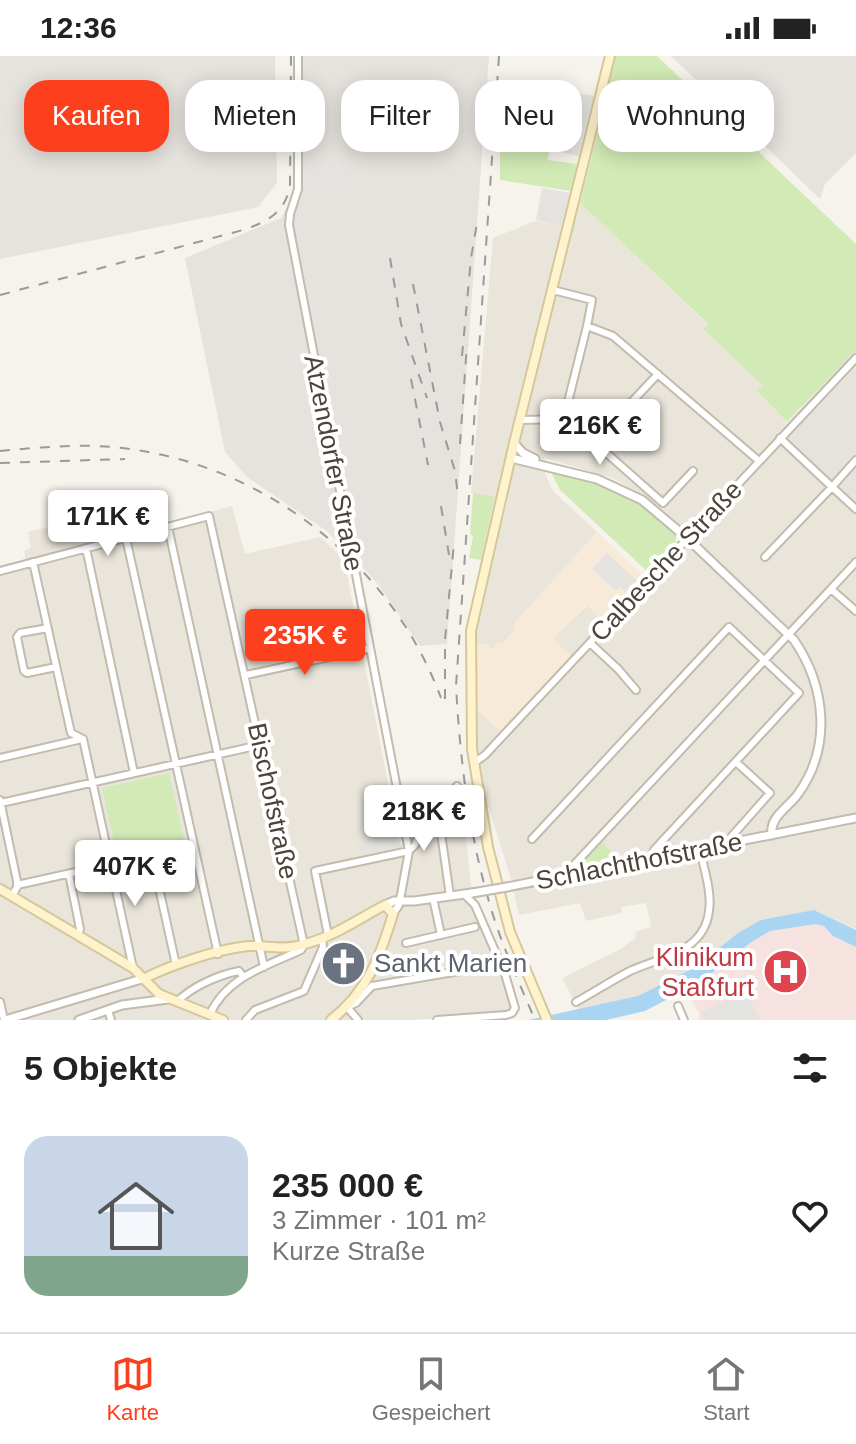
<!DOCTYPE html>
<html lang="de">
<head>
<meta charset="utf-8">
<style>
	body { margin:0; font-family:Helvetica,sans-serif; background:#f6f6f6; color:#222; height:100vh; display:flex; flex-direction:column; font-size:30px; white-space:nowrap }
	* { box-sizing:border-box; margin:0 }
	p { font-size:26px; color:#767676 }
	.icon { flex:none; width:44px; height:44px; fill:none; stroke:currentColor; stroke-width:2; stroke-linecap:round; stroke-linejoin:round }
	.map { position:relative; height:964px; overflow:hidden }
	.side { display:flex; flex-direction:column; background:#fff; flex:1 }
	.side>* { flex:none }
	.top-card { position:absolute; left:24px; top:24px; width:808px; height:72px; display:flex; gap:16px }
	.price { position:absolute; translate:-50% -68px; padding:0 18px; border-radius:8px; background:#fff; color:#222; font-size:26px; line-height:52px; filter:drop-shadow(0 2px 4px #0008) }
	.price::after { content:''; position:absolute; left:50%; top:48px; width:24px; height:18px; margin-left:-12px; background:inherit; clip-path:polygon(0 0,100% 0,50% 100%) }
	.price.on { background:#fc3f1d; color:#fff }
	ul { padding:0; list-style:none }
	li { display:flex; align-items:center; gap:24px; height:200px; padding:0 24px }
	li+li { border-top:2px solid #e0e0e0 }
	li span { display:grid; place-items:center; flex:none; width:224px; height:160px; border-radius:24px; color:#555 }
	li>.icon { margin-inline-start:auto }
	span .icon { width:96px; height:96px; fill:#fffc; stroke-width:1 }
	li b { font-size:34px }
	h2 { display:flex; justify-content:space-between; align-items:center; height:96px; padding:0 24px; font-size:34px }
	.pill { padding:0 28px; border-radius:24px; background:#fff; box-shadow:0 4px 20px #0003; font-size:28px; line-height:72px }
	.pill.on { background:#fc3f1d; color:#fff }
	.status { display:flex; justify-content:space-between; align-items:center; height:56px; padding:0 40px; background:#fff; direction:ltr }
	.status svg { height:22px; fill:currentColor }
	.tabs { display:flex; justify-content:space-around; align-items:center; height:112px; border-top:2px solid #e0e0e0; background:#fff; font-size:22px; color:#767676 }
	.tabs a { display:grid; justify-items:center; gap:4px }
	.tabs .on { color:#fc3f1d }
	.map>svg:first-child { display:block }
	.residential { fill:#eae5da }
	.commercial { fill:#f7ead8 }
	.industrial { fill:#e6e2dd }
	.medical { fill:#f6e3e0 }
	.green { fill:#d2eab5 }
	.parking { fill:#e5e3e0 }
	.water { fill:#a9d4f2 }
	.lines { fill:none; stroke-linecap:round; stroke-linejoin:round }
	.minor-casing { stroke:#c2bbae; stroke-width:10 }
	.tertiary-casing { stroke:#c2bbae; stroke-width:11 }
	.secondary-casing { stroke:#d6c79b; stroke-width:12 }
	.minor { stroke:#fff; stroke-width:6 }
	.tertiary { stroke:#fff; stroke-width:7 }
	.secondary { stroke:#fff3cd; stroke-width:8 }
	.rail { stroke:#9a9a9a; stroke-width:2; stroke-dasharray:10 10; stroke-linecap:butt }
	.tertiary-bridge-casing { stroke:#c2bbae; stroke-width:11; stroke-linecap:butt }
	.tertiary-bridge { stroke:#fff; stroke-width:7 }
	.labels { text-anchor:middle; dominant-baseline:central; stroke-width:8; stroke-linejoin:round; paint-order:stroke }
	.street-label { font-size:26px; fill:#4b4439; stroke:#fff }
	.health-label { font-size:26px; fill:#be3a42; stroke:#fff; text-anchor:end }
	.worship-label { font-size:26px; fill:#5b616d; stroke:#fff; text-anchor:start }
</style>
</head>
<body>
<div class="status"><b>12:36</b><svg viewBox="0 0 49 12"><path d="M0 12V9h3v3zM5 12V6h3v6zM10 12V3h3v9zM15 12V0h3v12zM26 1h20v11H26zM47 4h2v5h-2z"/></svg></div>
<div class="map">
<svg width="856" height="964" viewBox="0 0 856 964">
	<rect width="100%" height="100%" fill="#f6f3ec"/>
	<path class="residential" d="M580,147l128,122 -4,5 58,55 -6,7 31,30 -9,11 78,72v424l-42,-19 -53,10 -23,13 -44,35 -26,14 -30,14 -59,14 -17,-32 55,-27 19,-13 -1,-6 16,-5 -5,-24 -25,4 1,6 -36,8 -6,-18 -61,12 -8,-36 -22,-71h-2l-10,-54 -1,-45 30,27 71,-73 -24,-24 6,-7 29,-27 23,24 82,-91 -47,-41 -34,-19 -67,-20v16l8,17 44,41 -84,93 3,4 -15,16 -9,5 -7,-6h-9l6,-48 26,-96 -37,-7 22,-255 42,-17 35,7z
		M132,450l6,25 94,-25 13,48 75,-17 24,22 56,285 16,2 18,-34 23,-22 3,2 14,115 27,63 12,36 -2,4 -10,3 -88,7h-413v-446l27,-7 -3,-16 7,-3 -3,-16z"/>
	<path class="commercial" d="M597,476l48,45 -42,45 -16,-17 -28,27 -6,7 18,18 -70,75 -25,-23v-65h9l7,5 6,-7 3,2 15,-15 -3,-4z"/>
	<path class="industrial" d="M0,0h275l2,127 -19,24 -258,52z
		M294,0h195l-42,588 -27,2 -43,-63 -22,-24 -27,-27 -81,-55 -22,-25 -40,-194 96,-40 8,-14 6,-16z
		M671,0h185v97l-31,31 -5,15z
		M856,294v155l-78,-72z"/>
	<path class="medical" d="M816,868l8,2 9,10 23,11v73h-159l3,-4 -13,-26 15,-9 48,-38 20,-12z"/>
	<path class="green" d="M615,0h42l199,188v106l-69,72 -31,-31 6,-6 -59,-56 5,-5 -128,-121 26,-104 3,-2 -2,-4z
		M500,91l49,5 -1,8 29,4 -6,27 -71,-11z
		M551,416c56,12 82,24 126,61l-2,12 -26,28 -89,-83z
		M473,437l22,4 -14,63 -12,-2 4,-22 -3,-2z
		M169,717l15,67 -67,15 -15,-67z
		M601,786l11,10 -12,14 -21,4 -1,-3z"/>
	<path class="parking" d="M564,35l30,5 -15,60 -24,-5 5,-52z
		M344,108l4,22 -43,8 -4,-22z
		M542,132l28,5 -8,34 -26,-7z
		M607,497l29,27 -11,12 -5,-5 -4,4 -24,-22z
		M396,780l2,12 -37,8 -3,-13z
		M746,935l14,29h-59l3,-2 -3,-6z"/>
	<path class="water" d="M814,854l42,20v17l-23,-11 -9,-10 -8,-2 -46,7 -20,12 -48,38 -57,30 -39,9h-78l110,-24 56,-28 44,-35 23,-13z"/>
	<g class="lines">
		<defs>
			<path id="minor" d="M298,0v133l-8,25 -1,11 120,626 -10,54 -6,9
				M553,234l39,10 -5,26 26,10 146,125
				M658,318l-64,68 69,61 30,-32
				M564,362l23,-92
				M520,364l47,-1 27,23
				M780,382l52,49 24,-27
				M168,471l96,440
				M126,482l92,416
				M86,492l48,225
				M765,501l67,-70 24,22
				M33,506l38,171 12,6
				M0,515l209,-55 95,429 -3,5c-35,16 -74,27 -91,64
				M831,533l25,22
				M48,572l-28,5 -3,4 7,34 3,2 29,-6
				M590,587l28,26 18,21
				M246,619l124,-27
				M83,683l50,229
				M0,702l82,-19
				M474,707l11,-8 371,-397
				M0,744l17,81v6l-5,9
				M1,747l259,-58
				M427,761l14,16 9,63
				M532,783l197,-212 70,66 -145,157 -3,10
				M729,788l3,-8 38,-43 -34,-31
				M152,800l24,109
				M69,818l11,55 -2,6
				M571,819l1,-8 284,-305
				M17,829l177,-39
				M433,842l8,37
				M328,879l-13,-64 94,-20 6,-6 10,-26 32,-33
				M406,887l69,-16
				M0,946l4,18
				M177,946c14,-15 41,-27 62,-31l4,5
				M576,946c18,-10 35,-21 54,-31 30,-14 74,-18 79,-60 3,-19 -5,-42 -9,-61
				M678,950l6,14
				M108,954l3,10
				M246,964l9,-10 49,-19 19,-44 -1,-9
				M358,964l-11,-13 9,-4 16,-17 128,-22
				M437,964l69,-5 6,-2 3,-5 -10,-34 -30,-69 -11,-11"/>
			<path id="tertiary" d="M514,387l9,10 12,6
				M511,402l86,21 45,21 45,38 107,102c32,47 38,107 4,154 -10,14 -29,23 -26,41
				M507,831l349,-69
				M385,849l9,-4h20l58,-8
				M5,964l140,-42
				M79,964l43,-15 46,-6"/>
			<path id="secondary" d="M0,833l133,79 26,26 64,26
				M145,922c26,-13 78,-31 107,-32 17,0 32,4 49,-1 31,-7 57,-26 84,-40l8,9c-13,43 -26,78 -62,106
				M547,964l-37,-88 -22,-85 -16,-98 -1,-118 43,-188 96,-387"/>
		</defs>
		<use href="#minor" class="minor-casing"/>
		<use href="#tertiary" class="tertiary-casing"/>
		<use href="#secondary" class="secondary-casing"/>
		<use href="#minor" class="minor"/>
		<use href="#tertiary" class="tertiary"/>
		<use href="#secondary" class="secondary"/>
		<path class="rail" d="M499,0l-43,630c4,73 13,149 34,219 11,39 29,77 45,115
			M390,202l11,66 26,74
			M413,228l27,138 15,49 3,25
			M0,239l243,-65c24,-8 43,-18 47,-45l1,-129
			M462,300l9,-98 6,-35
			M411,323l17,86
			M460,388l7,-100
			M0,395c32,-3 65,-6 97,-5 152,7 291,109 344,252
			M0,407l125,-4
			M441,450l8,49
			M445,643v-59l9,-97"/>
		<defs>
			<path id="tertiary-bridge" d="M472,837l35,-6"/>
		</defs>
		<use href="#tertiary-bridge" class="tertiary-bridge-casing"/>
		<use href="#tertiary-bridge" class="tertiary-bridge"/>
	</g>
	<defs>
		<symbol id="church-disc" viewBox="-11 -11 22 22"><circle r="9.5" fill="#6b7280" stroke="#fff"/><path d="M-1.2-6h2.4v3.5h3.3v2.4h-3.3V6h-2.4V-.1h-3.3v-2.4h3.3Z" fill="#fff"/></symbol>
		<symbol id="hospital-disc" viewBox="-11 -11 22 22"><circle r="9.5" fill="#e0444e" stroke="#fff"/><path d="M-5-5h3v3.5h4V-5h3V5h-3V1.5h-4V5h-3Z" fill="#fff"/></symbol>
	</defs>
	<g fill-rule="evenodd">
		<use href="#church-disc" x="318" y="882" width="51" height="51"/>
		<use href="#hospital-disc" x="760" y="890" width="51" height="51"/>
	</g>
	<g class="labels">
		<g class="street-label">
			<text transform="translate(334 407) rotate(79)">Atzendorfer Straße</text>
			<text transform="translate(666 505) rotate(-47)">Calbesche Straße</text>
			<text transform="translate(273 745) rotate(78)">Bischofstraße</text>
			<text transform="translate(639 805) rotate(-11)">Schlachthofstraße</text>
		</g>
		<g class="health-label">
			<text x="754" y="901">Klinikum<tspan x="754" dy="30">Staßfurt</tspan></text>
		</g>
		<g class="worship-label">
			<text x="374" y="907">Sankt Marien</text>
		</g>
	</g>
</svg>
<b class="price" style="left:600px;top:411px">216K €</b>
<b class="price" style="left:108px;top:502px">171K €</b>
<b class="price on" style="left:305px;top:621px">235K €</b>
<b class="price" style="left:424px;top:797px">218K €</b>
<b class="price" style="left:135px;top:852px">407K €</b>
<div class="top-card">
<a class="pill on">Kaufen</a>
<a class="pill">Mieten</a>
<a class="pill">Filter</a>
<a class="pill">Neu</a>
<a class="pill">Wohnung</a>
</div>
</div>
<section class="side">
<h2>5 Objekte<svg class="icon" aria-label="filters" viewBox="0 0 24 24"><path d="M4 7h16M4 17h16"/><circle cx="9" cy="7" r="2"/><circle cx="15" cy="17" r="2"/></svg></h2>
<ul>
<li><span style="background:linear-gradient(#c9d6e8 75%,#7fa58c 0)"><svg class="icon" aria-label="home" viewBox="0 0 24 24"><path d="M3 11l9-7 9 7M6 9v11h12V9"/></svg></span><div><b>235 000 €</b><p>3 Zimmer · 101 m²</p><p>Kurze Straße</p></div><svg class="icon" aria-label="heart" viewBox="0 0 24 24"><path d="M12 20l-8-8c-3-5 5-10 8-4 3-6 11-1 8 4z"/></svg></li>
</ul>
</section>
<nav class="tabs">
<a class="on"><svg class="icon" aria-label="map" viewBox="0 0 24 24"><path d="M3 6l6-2 6 2 6-2v14l-6 2-6-2-6 2zM9 4v14M15 6v14"/></svg>Karte</a>
<a><svg class="icon" aria-label="saved" viewBox="0 0 24 24"><path d="M7 4h10v16l-5-4-5 4z"/></svg>Gespeichert</a>
<a><svg class="icon" aria-label="home" viewBox="0 0 24 24"><path d="M3 11l9-7 9 7M6 9v11h12V9"/></svg>Start</a>
</nav>
</body>
</html>
